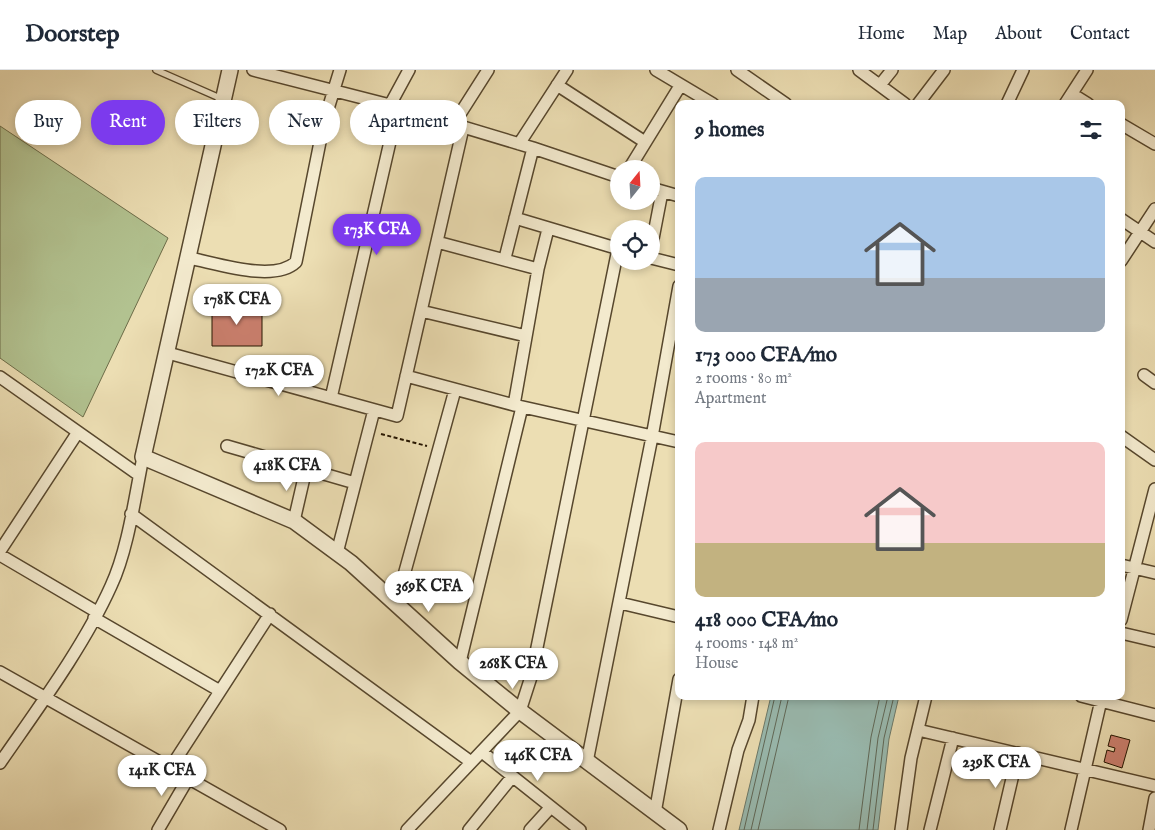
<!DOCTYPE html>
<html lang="en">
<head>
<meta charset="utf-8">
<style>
	body { margin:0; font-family:"IM FELL English",serif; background:#f6f6f7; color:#1f2937; height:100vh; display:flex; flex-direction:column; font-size:19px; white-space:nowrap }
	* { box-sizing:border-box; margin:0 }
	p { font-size:16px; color:#747a83 }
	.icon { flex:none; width:28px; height:28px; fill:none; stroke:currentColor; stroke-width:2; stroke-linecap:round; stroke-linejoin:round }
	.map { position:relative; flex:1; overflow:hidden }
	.side { position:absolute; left:675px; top:30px; width:450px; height:600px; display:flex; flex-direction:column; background:#fff; border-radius:10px; box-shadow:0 2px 8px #0003 }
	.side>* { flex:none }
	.banner { position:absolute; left:15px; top:30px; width:475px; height:45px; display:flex; gap:10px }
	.needle { width:32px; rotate:18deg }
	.controls { position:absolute; left:610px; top:90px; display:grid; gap:10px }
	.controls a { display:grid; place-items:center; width:50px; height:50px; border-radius:50%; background:#fff; box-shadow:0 2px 8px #0003; font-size:25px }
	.price { position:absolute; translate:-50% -42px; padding:0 11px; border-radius:18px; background:#fff; color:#222; font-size:16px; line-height:32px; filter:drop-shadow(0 1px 2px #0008) }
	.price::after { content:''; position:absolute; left:50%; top:30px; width:15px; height:11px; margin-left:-8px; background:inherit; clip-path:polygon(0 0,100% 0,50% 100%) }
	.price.selected { background:#7c3aed; color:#fff }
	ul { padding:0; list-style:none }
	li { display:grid; align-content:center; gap:10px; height:265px; padding:0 20px }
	li span { display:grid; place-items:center; height:155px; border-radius:10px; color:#555 }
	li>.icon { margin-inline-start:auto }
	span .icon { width:90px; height:90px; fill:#fffc; stroke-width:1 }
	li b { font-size:21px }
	h2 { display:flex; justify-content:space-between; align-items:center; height:60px; padding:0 20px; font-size:21px }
	.pill { padding:0 18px; border-radius:22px; background:#fff; box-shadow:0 2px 8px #0003; font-size:18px; line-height:45px }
	.pill.selected { background:#7c3aed; color:#fff }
	header { display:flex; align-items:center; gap:30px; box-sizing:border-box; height:70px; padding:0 25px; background:#fff; border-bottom:1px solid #e0e1e3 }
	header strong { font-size:24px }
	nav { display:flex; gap:28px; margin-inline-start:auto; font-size:18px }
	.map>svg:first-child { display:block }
	.green { fill:#b2c290; stroke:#6c6c48 }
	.water { fill:#99bbb1; stroke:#6b796a }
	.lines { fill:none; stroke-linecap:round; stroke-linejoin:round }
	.shore { stroke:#5f6858; stroke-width:1 }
	.building { fill:#cc806f; stroke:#251500 }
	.service-casing { stroke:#57472d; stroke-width:8 }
	.minor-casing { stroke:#57472d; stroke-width:14 }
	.tertiary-casing { stroke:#57472d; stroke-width:18 }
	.path { stroke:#251500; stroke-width:2; stroke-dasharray:4 2.5; stroke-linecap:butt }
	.service { stroke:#f3eace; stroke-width:5.5 }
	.minor { stroke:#f3eace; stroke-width:11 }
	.tertiary { stroke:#f3eace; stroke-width:15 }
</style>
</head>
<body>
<header>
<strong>Doorstep</strong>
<nav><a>Home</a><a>Map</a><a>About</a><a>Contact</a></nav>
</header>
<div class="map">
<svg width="1155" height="760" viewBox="0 0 1155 760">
	<rect width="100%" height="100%" fill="#ecdeb3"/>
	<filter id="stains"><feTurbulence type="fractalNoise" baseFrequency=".004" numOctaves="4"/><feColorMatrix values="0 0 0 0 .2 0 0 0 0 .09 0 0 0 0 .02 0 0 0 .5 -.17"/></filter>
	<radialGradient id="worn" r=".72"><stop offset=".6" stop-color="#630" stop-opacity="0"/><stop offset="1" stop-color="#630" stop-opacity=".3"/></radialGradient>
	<path class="green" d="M0,56l168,112 -85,179 -83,-59z"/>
	<path class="water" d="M771,626h128l-10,43 -11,91h-139z"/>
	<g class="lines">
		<path class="shore" d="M744,760l31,-134
			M751,760l31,-134
			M758,760l31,-134
			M859,760l12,-93 9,-41
			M867,760l11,-92 10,-42
			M873,760l11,-92 10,-42"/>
	</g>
	<path class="building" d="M212,235h50v41h-50z
		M1111,665l19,5 -8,28 -18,-6 3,-12 7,2 1,-4 -7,-2z"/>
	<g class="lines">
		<defs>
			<path id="service" d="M156,0l66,29"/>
			<path id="minor" d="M253,0l137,35 143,43 86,29
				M656,0l57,34
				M737,0l49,34
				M859,0l46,34
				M557,15l88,57
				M880,15l12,-15
				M1072,24l16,10
				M918,34l26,-34
				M1007,34l16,-34
				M1065,34l22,-34
				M390,35l19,-35
				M1121,54l34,20
				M453,55l35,-55
				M519,74l48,-74
				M629,99l51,-83
				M651,118l28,8
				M515,148l104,31
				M1121,149l34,23
				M437,172l101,27
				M651,179l11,-57
				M189,188c27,5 85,25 107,4l28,-140 16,-52
				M505,188l28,-110
				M651,188l28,7
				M1121,191l34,-52
				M421,241l105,25
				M168,283l229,63 66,-288
				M1144,305l11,8
				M406,306l108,29 165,37
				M0,307l139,98
				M331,328l67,-291
				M514,335l24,-136 10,-40
				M1121,366l34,24
				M227,376l128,37
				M131,444l340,248
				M294,451l12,-52
				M0,481l78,-119
				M337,483l37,-143
				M0,485l97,57
				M1121,495l34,8
				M620,533l59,14
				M396,534l59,-214
				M94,548l126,73
				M1121,550l34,-131
				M1121,563l34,8
				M460,592l62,-255
				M0,602l280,158
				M1081,626l74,19
				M918,660l237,56
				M482,682l98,78
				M587,692l65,-325 27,-151
				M0,693c38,-55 84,-117 111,-177 17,-36 24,-90 32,-129
				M171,697l99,-153
				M655,743l24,-134
				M158,760l31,-53
				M407,760l113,-119 11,-34 87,-428
				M469,760l43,-53
				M530,760l20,-22
				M719,760l19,-80 11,-30 4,-24
				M901,760l10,-72 15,-62
				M930,760l23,-92
				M1000,760l18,-77
				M1071,760l31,-134
				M1149,760l6,-32"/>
			<path id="tertiary" d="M230,0l-87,387 151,64 57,42 109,99 60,49 159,119"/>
		</defs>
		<use href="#service" class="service-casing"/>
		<use href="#minor" class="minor-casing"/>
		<use href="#tertiary" class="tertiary-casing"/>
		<path class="path" d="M381,364l46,12"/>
		<use href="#service" class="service"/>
		<use href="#minor" class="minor"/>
		<use href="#tertiary" class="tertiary"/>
	</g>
	<rect width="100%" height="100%" filter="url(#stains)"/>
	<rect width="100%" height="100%" fill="url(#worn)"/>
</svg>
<div class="controls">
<a><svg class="needle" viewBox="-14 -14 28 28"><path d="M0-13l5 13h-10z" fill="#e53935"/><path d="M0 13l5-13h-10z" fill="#747a83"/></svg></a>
<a><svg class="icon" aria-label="locate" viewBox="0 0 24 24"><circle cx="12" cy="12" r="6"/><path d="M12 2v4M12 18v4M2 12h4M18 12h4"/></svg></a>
</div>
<b class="price selected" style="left:377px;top:186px">173K CFA</b>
<b class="price" style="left:237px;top:256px">178K CFA</b>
<b class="price" style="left:279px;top:327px">172K CFA</b>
<b class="price" style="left:287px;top:422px">418K CFA</b>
<b class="price" style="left:429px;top:543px">369K CFA</b>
<b class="price" style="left:513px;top:620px">268K CFA</b>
<b class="price" style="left:538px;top:712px">146K CFA</b>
<b class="price" style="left:996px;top:719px">239K CFA</b>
<b class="price" style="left:162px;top:727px">141K CFA</b>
<div class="banner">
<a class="pill">Buy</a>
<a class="pill selected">Rent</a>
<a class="pill">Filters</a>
<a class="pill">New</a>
<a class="pill">Apartment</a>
</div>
<section class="side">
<h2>9 homes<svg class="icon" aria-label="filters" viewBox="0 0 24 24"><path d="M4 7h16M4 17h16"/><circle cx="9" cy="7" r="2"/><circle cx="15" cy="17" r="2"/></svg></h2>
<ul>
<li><span style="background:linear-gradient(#a9c7e8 65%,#9aa5b1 0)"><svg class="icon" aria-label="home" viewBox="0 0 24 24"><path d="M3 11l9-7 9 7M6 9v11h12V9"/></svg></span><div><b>173 000 CFA/mo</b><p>2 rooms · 80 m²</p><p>Apartment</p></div></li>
<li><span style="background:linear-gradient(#f6c9c9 65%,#c2b280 0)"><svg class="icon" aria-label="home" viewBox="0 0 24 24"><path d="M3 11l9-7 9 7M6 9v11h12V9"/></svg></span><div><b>418 000 CFA/mo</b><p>4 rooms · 148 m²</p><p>House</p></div></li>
</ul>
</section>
</div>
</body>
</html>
